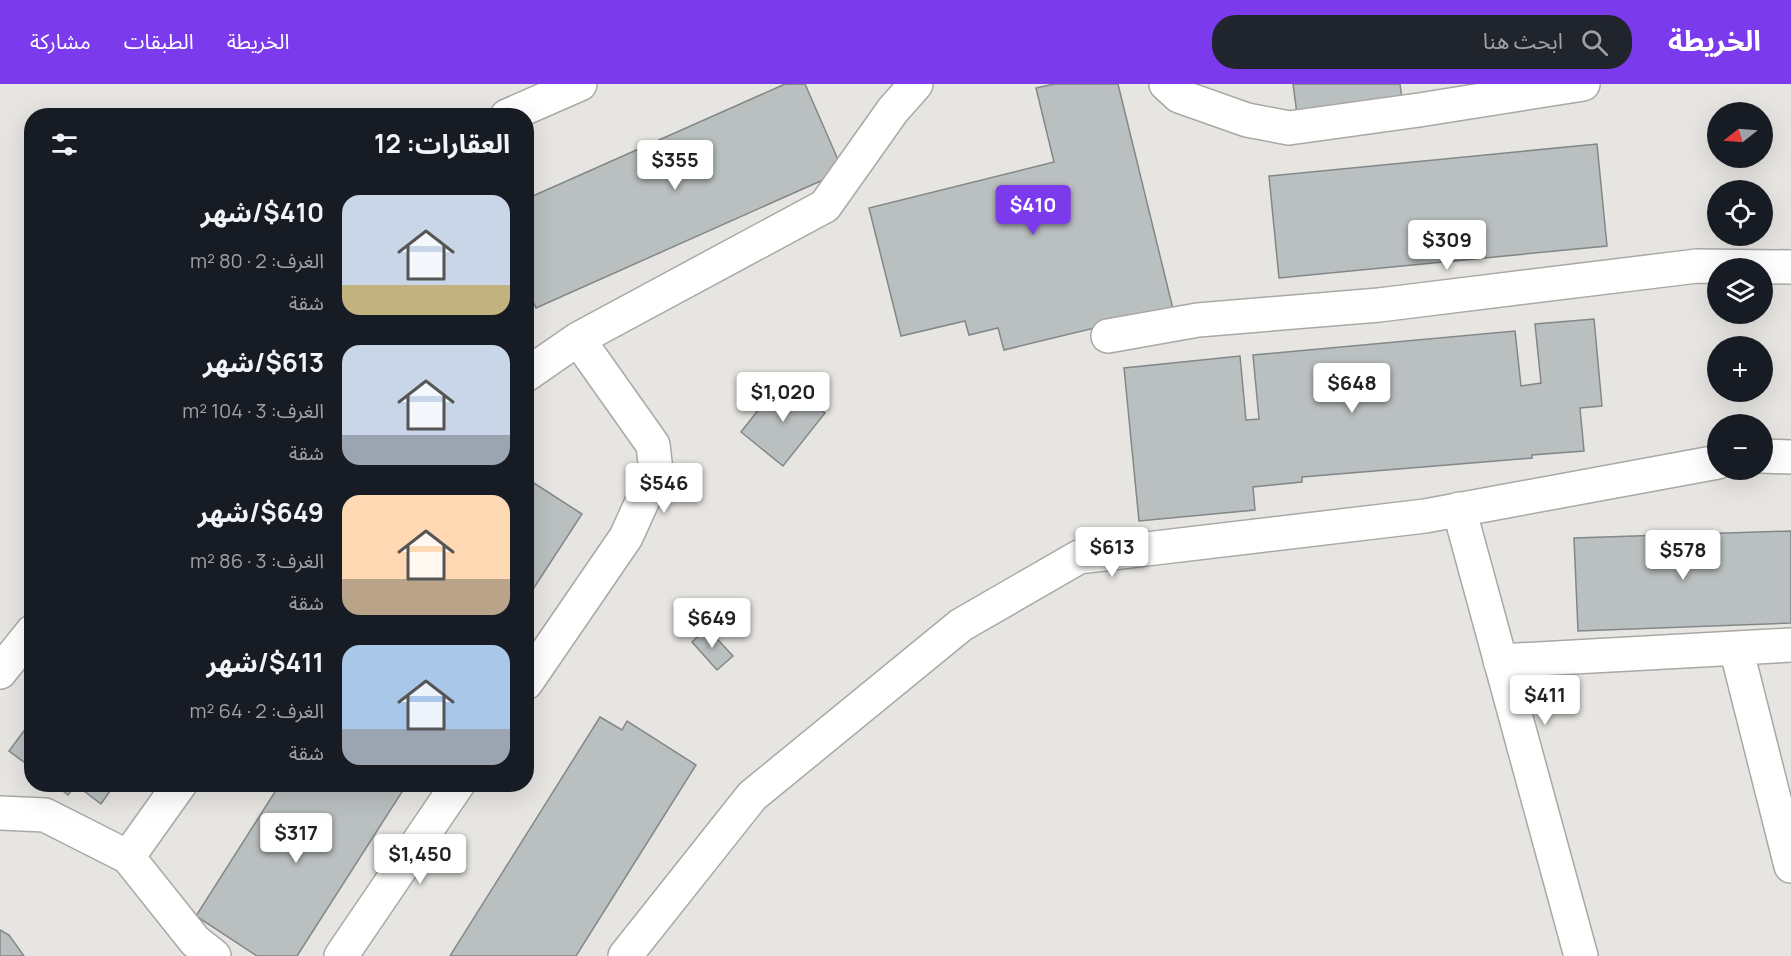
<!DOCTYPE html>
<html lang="ar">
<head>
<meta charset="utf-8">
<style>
	body { margin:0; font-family:Manrope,"Noto Sans Arabic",sans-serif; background:#20242c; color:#f1f3f6; direction:rtl; height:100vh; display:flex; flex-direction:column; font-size:22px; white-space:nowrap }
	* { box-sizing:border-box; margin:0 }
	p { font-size:20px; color:#9ea1a6 }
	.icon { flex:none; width:33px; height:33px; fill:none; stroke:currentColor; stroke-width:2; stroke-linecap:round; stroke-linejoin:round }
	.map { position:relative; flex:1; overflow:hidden; direction:ltr }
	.side { position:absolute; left:24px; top:24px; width:510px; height:684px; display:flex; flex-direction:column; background:#171b24; border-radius:24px; box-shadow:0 6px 24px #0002; direction:rtl }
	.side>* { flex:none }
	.needle { width:39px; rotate:253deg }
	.buttons { position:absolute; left:1707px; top:18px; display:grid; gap:12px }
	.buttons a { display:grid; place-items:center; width:66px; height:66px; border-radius:50%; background:#171b24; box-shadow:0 6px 24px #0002; font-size:30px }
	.price { position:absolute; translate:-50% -51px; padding:0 14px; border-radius:6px; background:#fff; color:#222; font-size:20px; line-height:39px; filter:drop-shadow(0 2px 3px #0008) }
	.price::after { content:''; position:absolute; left:50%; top:36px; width:18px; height:14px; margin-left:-9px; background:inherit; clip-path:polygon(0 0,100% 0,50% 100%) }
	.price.selected { background:#7c3aed; color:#fff }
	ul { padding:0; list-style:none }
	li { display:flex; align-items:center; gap:18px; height:150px; padding:0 24px }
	li span { display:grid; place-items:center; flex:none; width:168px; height:120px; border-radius:18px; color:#555 }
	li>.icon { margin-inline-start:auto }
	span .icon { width:72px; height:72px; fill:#fffc; stroke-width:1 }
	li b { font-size:26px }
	h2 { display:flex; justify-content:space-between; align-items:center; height:72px; padding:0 24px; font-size:26px }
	header { display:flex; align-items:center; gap:36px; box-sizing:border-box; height:84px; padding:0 30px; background:#7c3aed; color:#fff }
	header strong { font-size:28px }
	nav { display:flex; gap:33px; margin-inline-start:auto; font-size:21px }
	.search { width:420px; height:54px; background:#20242c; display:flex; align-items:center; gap:15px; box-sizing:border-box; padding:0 21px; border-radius:24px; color:#9ea1a6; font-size:22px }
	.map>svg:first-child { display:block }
	.building { fill:#babfc0; stroke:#828788; stroke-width:1.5 }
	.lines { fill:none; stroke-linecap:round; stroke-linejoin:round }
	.street-casing { stroke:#aaa8a4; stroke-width:36 }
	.street { stroke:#fff; stroke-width:33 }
</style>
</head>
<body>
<header>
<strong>الخريطة</strong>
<div class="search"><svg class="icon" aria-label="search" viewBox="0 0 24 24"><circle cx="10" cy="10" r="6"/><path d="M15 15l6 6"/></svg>ابحث هنا</div>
<nav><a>الخريطة</a><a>الطبقات</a><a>مشاركة</a></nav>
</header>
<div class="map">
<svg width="1791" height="872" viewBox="0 0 1791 872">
	<rect width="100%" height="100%" fill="#e7e5e1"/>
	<path class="building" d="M785,0h20l38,87 -307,137 -10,-22v-87z
		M1054,0h64l55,225 -169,41 -6,-22 -29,7 -4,-14 -64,15 -32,-128 185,-46 -18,-74z
		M1293,0h107l2,15 -105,15z
		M1597,60l10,102 -328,32 -10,-102z
		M1594,235l8,87 -22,2 4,43 -52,4v3l-230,19v5l-49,5 2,23 -116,11 -15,-153 116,-12 6,64 13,-1 -6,-64 262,-24 6,55 20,-3 -6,-59z
		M782,296l43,33 -42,53 -42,-34z
		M526,394l56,36 -56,86z
		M1791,447v92l-213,8 -4,-93z
		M707,544l26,28 -16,14 -25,-28z
		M600,633l22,13 5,-9 69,44 -120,191h-126z
		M32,636v48l-23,-17z
		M54,700h61l-14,20 -25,-19 -8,10z
		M280,700h127l-110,172h-40l-61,-40z
		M0,846l9,5 15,21h-24z"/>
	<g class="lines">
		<defs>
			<path id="street" d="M1166,0l13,12 68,24 42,8 130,-18 164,-26
				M507,32l73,-32
				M1108,252l90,-16 181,-15 318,-39 94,1
				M526,291l52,-36 247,-133 68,-96 23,-26
				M1762,372l29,1
				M1459,425l122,447
				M1736,564l55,218
				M1500,577l291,-16
				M0,588l32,-40
				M526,599l100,-146 30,-66 -3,-26 -75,-106
				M0,729l45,2 83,42 67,84 19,15
				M128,773l52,-73
				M341,872l117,-172
				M625,872l127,-160 209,-171 118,-68 346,-41 293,-54"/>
		</defs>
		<use href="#street" class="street-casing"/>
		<use href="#street" class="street"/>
	</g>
</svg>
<div class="buttons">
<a><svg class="needle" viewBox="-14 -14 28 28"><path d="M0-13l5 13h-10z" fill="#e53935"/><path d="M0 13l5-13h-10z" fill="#9ea1a6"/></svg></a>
<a><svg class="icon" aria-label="locate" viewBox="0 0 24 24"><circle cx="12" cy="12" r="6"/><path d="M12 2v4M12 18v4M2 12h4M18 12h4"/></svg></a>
<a><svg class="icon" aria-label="layers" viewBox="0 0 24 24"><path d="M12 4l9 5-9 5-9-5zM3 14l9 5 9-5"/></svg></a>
<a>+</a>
<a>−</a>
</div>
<b class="price" style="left:675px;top:107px">$355</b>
<b class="price selected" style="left:1033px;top:152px">$410</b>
<b class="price" style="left:1447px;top:187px">$309</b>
<b class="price" style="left:1352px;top:330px">$648</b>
<b class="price" style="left:783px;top:339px">$1,020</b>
<b class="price" style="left:664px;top:430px">$546</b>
<b class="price" style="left:1112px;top:494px">$613</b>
<b class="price" style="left:1683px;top:497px">$578</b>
<b class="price" style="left:712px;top:565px">$649</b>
<b class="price" style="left:1545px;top:642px">$411</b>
<b class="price" style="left:296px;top:780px">$317</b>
<b class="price" style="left:420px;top:801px">$1,450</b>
<section class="side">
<h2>العقارات: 12<svg class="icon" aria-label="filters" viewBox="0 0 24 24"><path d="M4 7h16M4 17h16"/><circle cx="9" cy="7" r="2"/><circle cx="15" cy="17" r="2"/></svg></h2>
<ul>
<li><span style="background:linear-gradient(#c9d6e8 75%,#c2b280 0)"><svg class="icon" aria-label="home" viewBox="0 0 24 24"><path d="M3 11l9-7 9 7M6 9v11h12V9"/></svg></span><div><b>$410/شهر</b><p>الغرف: 2 · 80 m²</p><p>شقة</p></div></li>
<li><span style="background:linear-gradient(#c9d6e8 75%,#9aa5b1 0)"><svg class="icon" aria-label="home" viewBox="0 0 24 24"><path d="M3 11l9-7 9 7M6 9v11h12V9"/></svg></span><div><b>$613/شهر</b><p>الغرف: 3 · 104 m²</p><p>شقة</p></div></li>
<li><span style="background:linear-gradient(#ffd9b3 70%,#b9a48a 0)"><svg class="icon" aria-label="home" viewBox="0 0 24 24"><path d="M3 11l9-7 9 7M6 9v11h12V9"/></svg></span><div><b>$649/شهر</b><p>الغرف: 3 · 86 m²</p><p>شقة</p></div></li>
<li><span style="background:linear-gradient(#a9c7e8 70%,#9aa5b1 0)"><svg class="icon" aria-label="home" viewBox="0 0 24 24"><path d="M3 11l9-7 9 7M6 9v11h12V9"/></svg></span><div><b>$411/شهر</b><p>الغرف: 2 · 64 m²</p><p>شقة</p></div></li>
</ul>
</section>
</div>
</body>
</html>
